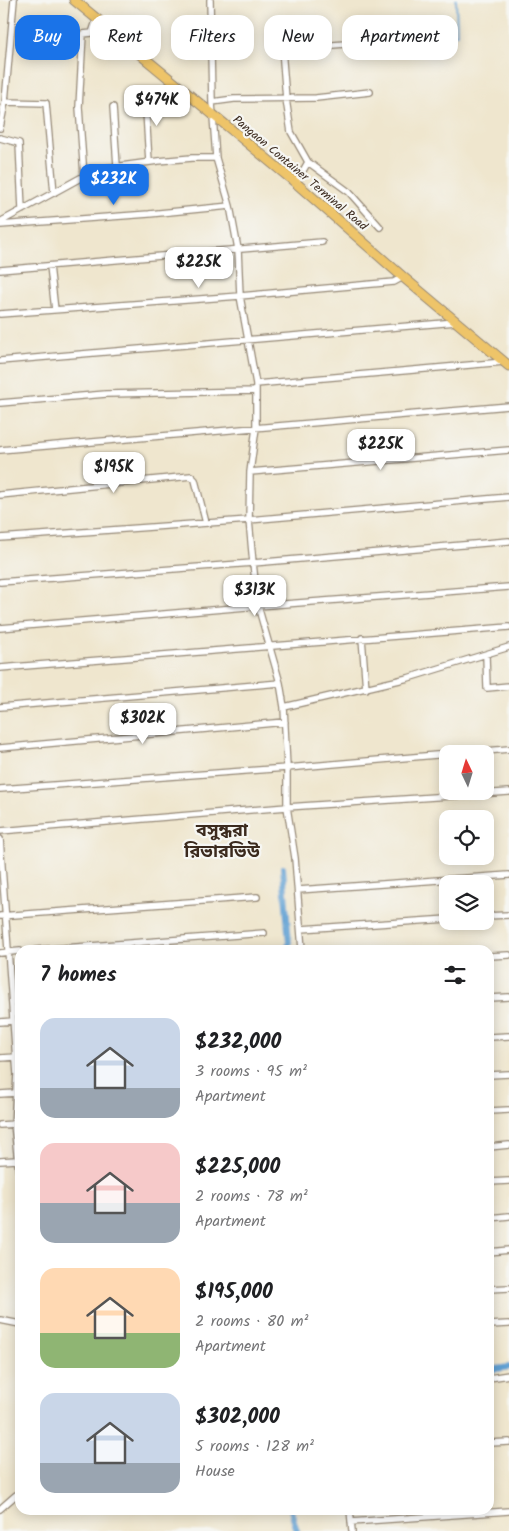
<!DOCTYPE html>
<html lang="en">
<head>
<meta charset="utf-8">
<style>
	body { margin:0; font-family:Kalam,"Noto Sans Bengali",sans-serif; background:#f6f6f6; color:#202124; height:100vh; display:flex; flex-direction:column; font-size:19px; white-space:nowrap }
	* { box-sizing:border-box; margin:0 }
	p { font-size:16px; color:#757577 }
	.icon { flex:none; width:28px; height:28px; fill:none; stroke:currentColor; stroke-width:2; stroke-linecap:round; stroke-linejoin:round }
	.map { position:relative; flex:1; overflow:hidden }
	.drawer { position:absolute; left:15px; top:945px; width:479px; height:570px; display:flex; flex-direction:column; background:#fff; border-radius:15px; box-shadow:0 2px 12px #0003 }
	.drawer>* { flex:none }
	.guide { position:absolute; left:15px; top:15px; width:480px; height:45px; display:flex; gap:10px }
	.needle { width:32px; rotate:356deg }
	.fabs { position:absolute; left:439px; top:745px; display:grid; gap:10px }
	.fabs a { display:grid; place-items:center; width:55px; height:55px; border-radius:10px; background:#fff; box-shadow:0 2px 12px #0003; font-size:25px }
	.price { position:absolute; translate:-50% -42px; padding:0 11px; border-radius:10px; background:#fff; color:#222; font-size:16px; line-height:32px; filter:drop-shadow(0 1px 2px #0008) }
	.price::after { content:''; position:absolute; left:50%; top:30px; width:15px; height:11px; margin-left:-8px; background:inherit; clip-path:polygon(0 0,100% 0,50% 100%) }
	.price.on { background:#1a73e8; color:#fff }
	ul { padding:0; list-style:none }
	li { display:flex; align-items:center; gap:15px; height:125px; padding:0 25px }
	li span { display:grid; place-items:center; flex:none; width:140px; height:100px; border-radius:15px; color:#555 }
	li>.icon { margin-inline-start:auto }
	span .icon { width:60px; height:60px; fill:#fffc; stroke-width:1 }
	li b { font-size:21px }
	h2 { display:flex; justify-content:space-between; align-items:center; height:60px; padding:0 25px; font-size:21px }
	.pill { padding:0 18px; border-radius:15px; background:#fff; box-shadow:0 2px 12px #0003; font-size:18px; line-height:45px }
	.pill.on { background:#1a73e8; color:#fff }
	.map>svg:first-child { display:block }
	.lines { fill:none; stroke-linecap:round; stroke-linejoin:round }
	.stream { stroke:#60a0d3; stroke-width:2 }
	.canal { stroke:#60a0d3; stroke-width:6 }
	.minor-casing { stroke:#958876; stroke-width:8 }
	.trunk-casing { stroke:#958876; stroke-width:11 }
	.minor { stroke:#fff; stroke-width:5.5 }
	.trunk { stroke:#eec469; stroke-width:9 }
	.labels { text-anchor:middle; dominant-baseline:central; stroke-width:4.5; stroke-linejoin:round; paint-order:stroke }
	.street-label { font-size:12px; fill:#3b2a1e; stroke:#f6f6f2 }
	.district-label { font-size:18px; font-weight:bold; fill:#3b2a1e; stroke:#f6f6f2 }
</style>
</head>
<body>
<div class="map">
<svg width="509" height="1531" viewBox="0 0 509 1531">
	<rect width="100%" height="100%" fill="#f6f6f2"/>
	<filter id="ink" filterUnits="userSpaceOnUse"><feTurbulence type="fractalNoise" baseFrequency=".02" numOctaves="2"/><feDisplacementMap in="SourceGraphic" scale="10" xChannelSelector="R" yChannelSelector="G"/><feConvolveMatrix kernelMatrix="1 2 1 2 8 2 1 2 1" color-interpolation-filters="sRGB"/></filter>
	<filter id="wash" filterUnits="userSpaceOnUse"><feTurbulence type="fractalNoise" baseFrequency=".0096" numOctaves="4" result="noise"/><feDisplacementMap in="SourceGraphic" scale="20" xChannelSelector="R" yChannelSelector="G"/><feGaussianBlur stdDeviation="1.12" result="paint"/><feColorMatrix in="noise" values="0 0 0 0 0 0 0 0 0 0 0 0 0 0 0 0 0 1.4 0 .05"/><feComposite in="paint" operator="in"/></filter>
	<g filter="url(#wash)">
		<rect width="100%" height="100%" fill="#efe6ce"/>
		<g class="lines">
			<path class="stream" d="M419,34h38l-1,-34"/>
			<path class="canal" d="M283,868l6,75 -2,7
				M489,1370l20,-3
				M291,1510l6,21"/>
		</g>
	</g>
	<g filter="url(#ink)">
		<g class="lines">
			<defs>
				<path id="minor" d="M210,0l2,102 4,56 14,48 8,43 2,47 16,88v44l-6,44 -1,48 4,43 5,43 22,77 4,24 3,61v39l8,51 7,92
					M145,94l4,68
					M5,102l41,1 8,90
					M212,102l22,-3 82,-1 54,-6
					M113,107l4,59
					M0,128l5,-26 9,-102
					M0,138l19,5 3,67
					M308,162l41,30 31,35
					M84,176l-5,-69 4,-73 9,-1 5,-15
					M296,183l12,-21 -17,-30 -5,-33 -4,-50 101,-8
					M0,222l84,-46 22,-8 52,-7 34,-3h24
					M0,225l149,-11 81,-8
					M50,266l5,44
					M0,270l322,-28
					M0,314l240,-18 154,-14 9,-5
					M0,361l456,-39
					M256,384l248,-22
					M0,403l106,-9 149,-3
					M0,450l509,-44
					M250,472l259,-22
					M0,495l191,-19 4,4 11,43
					M0,538l249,-18 260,-23
					M0,582l253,-19 256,-22
					M0,628l258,-22 251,-19
					M362,638l4,51
					M486,655l1,33 22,-2
					M0,668l509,-41
					M0,707l280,-24
					M284,707l124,-29 101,-31
					M0,748l285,-26
					M450,754l59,-5
					M0,789l287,-21 161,-14
					M0,831l287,-24 222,-15
					M0,839l17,235 -3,50 6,59
					M298,890l211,-15
					M0,916l257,-19
					M485,916l24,-1
					M301,929l147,-10
					M36,950l228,-17
					M0,953l20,-2
					M489,956l20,-1
					M489,998l20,-1
					M0,1022l13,-1
					M489,1037l20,-1
					M0,1058l16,-1
					M489,1075l20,-1
					M0,1094l16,-1
					M489,1111l20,-1
					M0,1125l14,-1
					M489,1147l20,-2
					M0,1161l17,-1
					M489,1182l20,-1
					M489,1218l20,-2
					M489,1252l20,-2
					M489,1289l20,-1
					M0,1320l20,4
					M489,1325l20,-1
					M489,1378l20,-3
					M489,1443l20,-1
					M0,1509l16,-14h4
					M350,1510l2,21
					M351,1522l158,-11"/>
				<path id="trunk" d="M74,0l222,183 107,94 106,89"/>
			</defs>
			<use href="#minor" class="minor-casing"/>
			<use href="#trunk" class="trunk-casing"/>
			<use href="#minor" class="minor"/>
			<use href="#trunk" class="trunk"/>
		</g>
	</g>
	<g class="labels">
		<g class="street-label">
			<text transform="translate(300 173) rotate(40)">Pangaon Container Terminal Road</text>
		</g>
		<g class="district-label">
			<text x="222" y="831">বসুন্ধরা<tspan x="222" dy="21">রিভারভিউ</tspan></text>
		</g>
	</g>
</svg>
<div class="fabs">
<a><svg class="needle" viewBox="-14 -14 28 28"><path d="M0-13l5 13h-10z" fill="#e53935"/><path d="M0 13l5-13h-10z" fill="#757577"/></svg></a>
<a><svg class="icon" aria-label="locate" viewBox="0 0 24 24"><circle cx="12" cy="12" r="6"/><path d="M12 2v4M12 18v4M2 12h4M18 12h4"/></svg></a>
<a><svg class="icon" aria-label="layers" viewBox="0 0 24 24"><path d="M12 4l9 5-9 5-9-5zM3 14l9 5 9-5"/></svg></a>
</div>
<b class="price" style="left:157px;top:127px">$474K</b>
<b class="price on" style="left:114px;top:206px">$232K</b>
<b class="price" style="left:199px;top:289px">$225K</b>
<b class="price" style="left:381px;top:471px">$225K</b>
<b class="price" style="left:114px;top:494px">$195K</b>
<b class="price" style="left:255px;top:617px">$313K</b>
<b class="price" style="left:143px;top:745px">$302K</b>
<div class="guide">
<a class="pill on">Buy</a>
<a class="pill">Rent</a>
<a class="pill">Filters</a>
<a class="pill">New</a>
<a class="pill">Apartment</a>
</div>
<section class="drawer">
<h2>7 homes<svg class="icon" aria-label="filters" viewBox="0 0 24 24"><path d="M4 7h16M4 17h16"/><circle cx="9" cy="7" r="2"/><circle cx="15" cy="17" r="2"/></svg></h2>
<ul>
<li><span style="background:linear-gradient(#c9d6e8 70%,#9aa5b1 0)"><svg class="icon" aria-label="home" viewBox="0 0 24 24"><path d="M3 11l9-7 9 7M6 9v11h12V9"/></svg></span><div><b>$232,000</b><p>3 rooms · 95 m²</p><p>Apartment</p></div></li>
<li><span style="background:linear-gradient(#f6c9c9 60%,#9aa5b1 0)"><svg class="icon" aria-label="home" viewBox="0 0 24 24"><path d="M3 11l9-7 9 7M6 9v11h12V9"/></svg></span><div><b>$225,000</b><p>2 rooms · 78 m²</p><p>Apartment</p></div></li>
<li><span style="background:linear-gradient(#ffd9b3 65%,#8fb573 0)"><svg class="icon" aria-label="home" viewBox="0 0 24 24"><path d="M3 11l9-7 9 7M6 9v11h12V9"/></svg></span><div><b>$195,000</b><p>2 rooms · 80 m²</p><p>Apartment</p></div></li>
<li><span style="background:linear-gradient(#c9d6e8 70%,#9aa5b1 0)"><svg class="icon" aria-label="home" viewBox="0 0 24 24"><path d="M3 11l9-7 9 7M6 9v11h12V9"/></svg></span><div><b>$302,000</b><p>5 rooms · 128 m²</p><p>House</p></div></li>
</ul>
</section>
</div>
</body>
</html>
